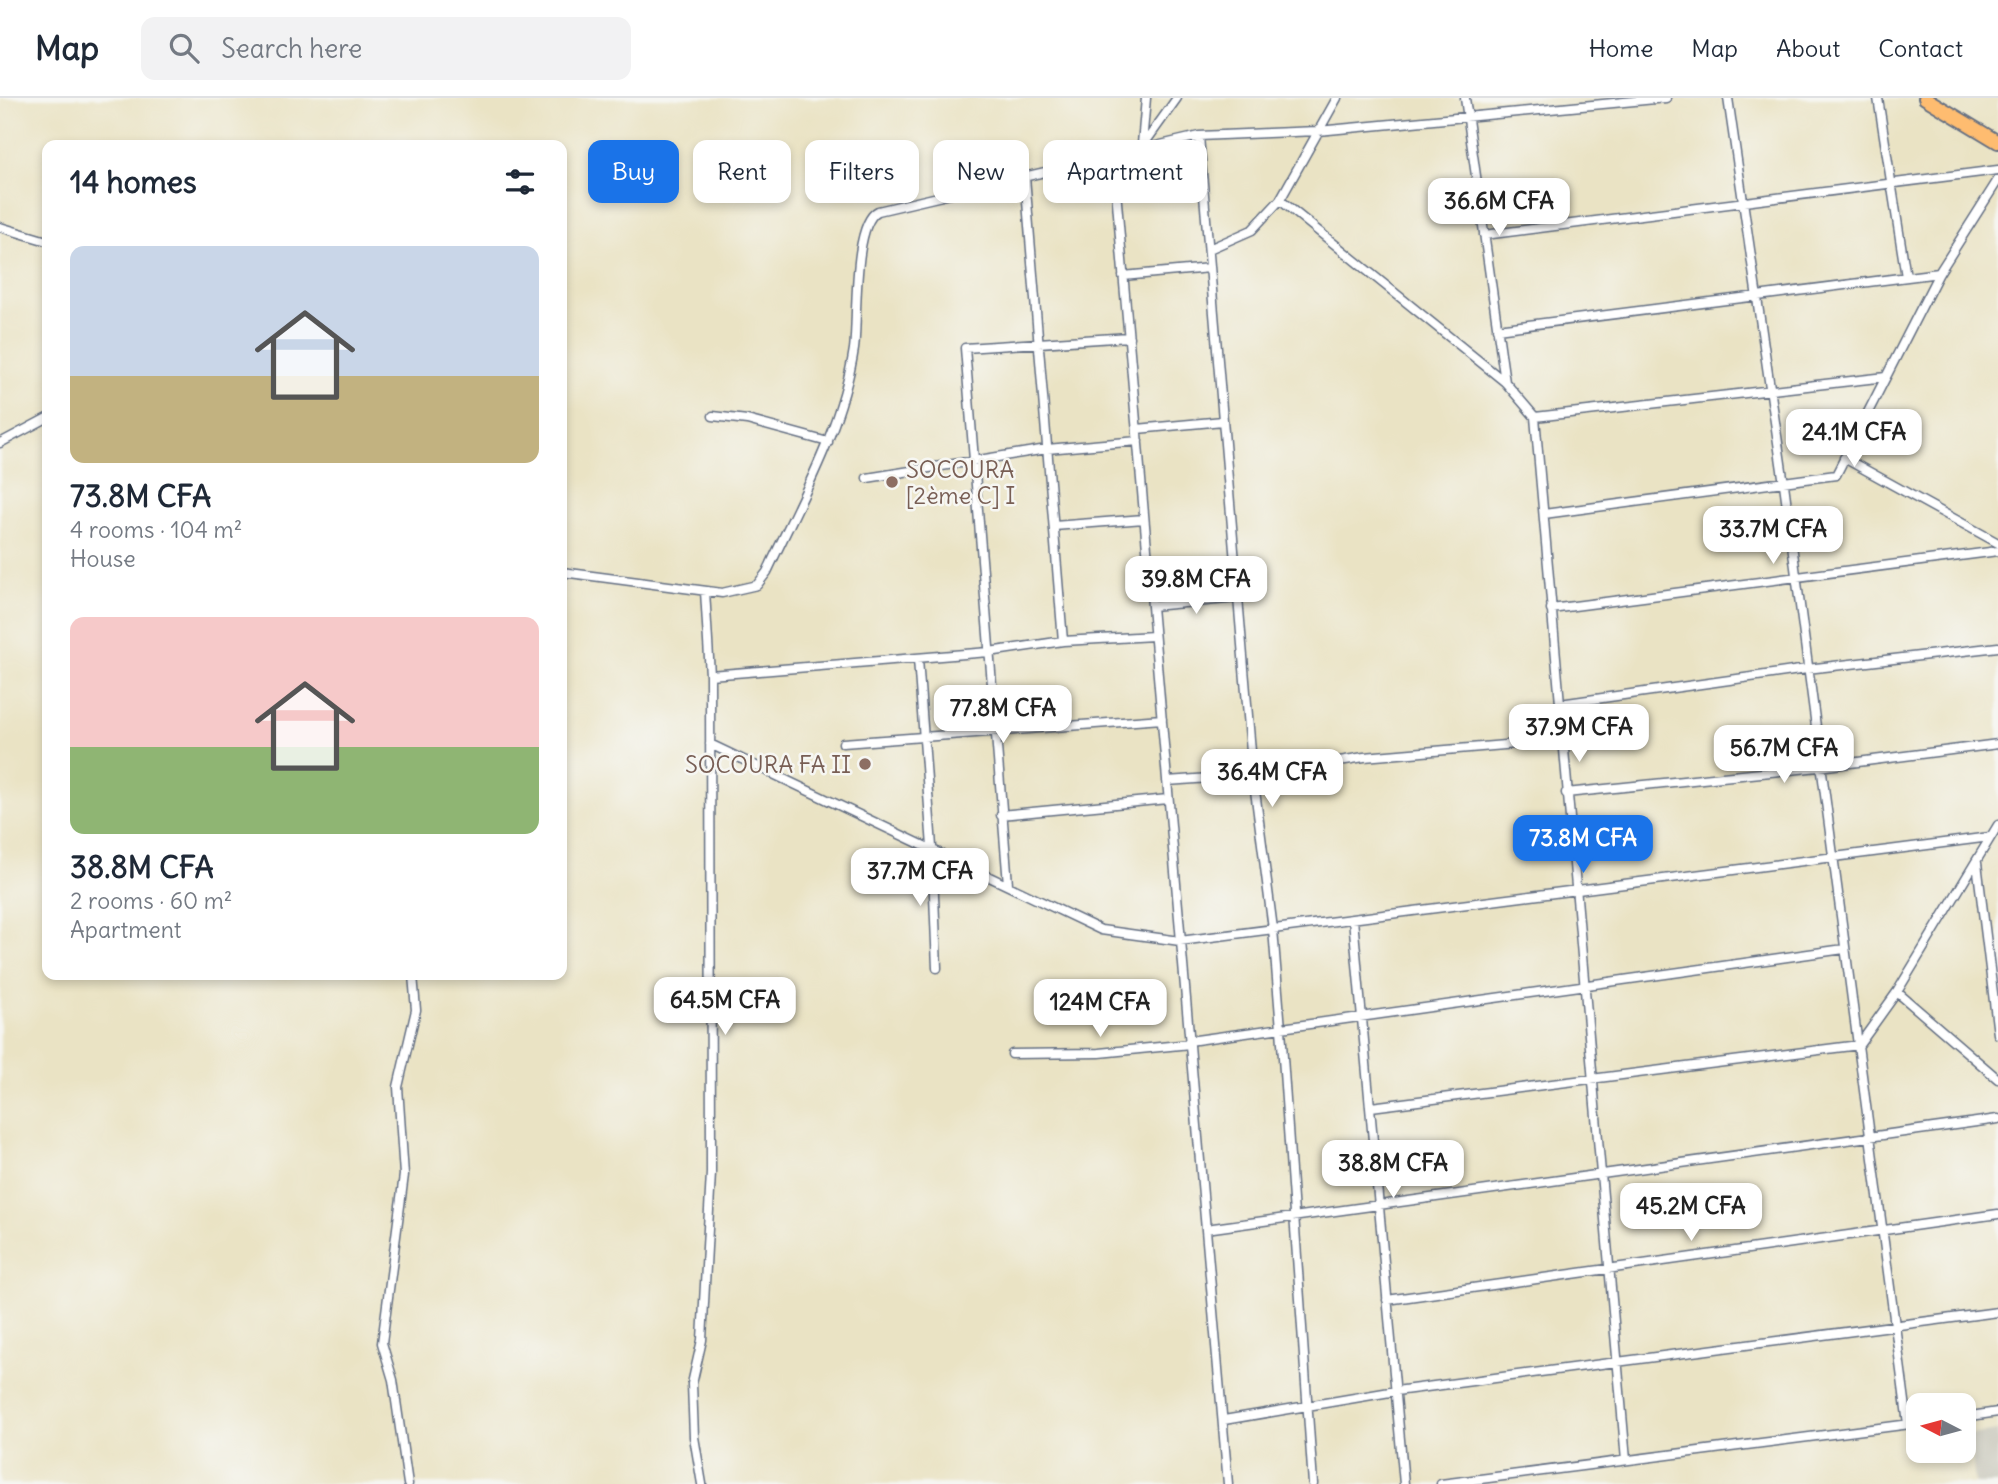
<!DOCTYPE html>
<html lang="en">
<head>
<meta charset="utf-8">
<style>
	body { margin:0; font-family:Delius,sans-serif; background:#f2f2f3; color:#1f2937; height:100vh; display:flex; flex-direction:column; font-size:26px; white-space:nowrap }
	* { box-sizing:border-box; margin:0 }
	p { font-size:23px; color:#747a83 }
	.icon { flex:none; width:38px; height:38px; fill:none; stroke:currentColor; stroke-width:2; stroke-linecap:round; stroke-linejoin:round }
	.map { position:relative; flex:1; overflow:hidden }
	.panel { position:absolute; left:42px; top:42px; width:525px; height:840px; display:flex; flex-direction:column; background:#fff; border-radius:14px; box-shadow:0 4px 10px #0003 }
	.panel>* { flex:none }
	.top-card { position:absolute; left:588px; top:42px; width:665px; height:63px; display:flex; gap:14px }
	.needle { width:46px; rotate:276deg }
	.buttons { position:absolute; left:1906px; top:1295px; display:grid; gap:14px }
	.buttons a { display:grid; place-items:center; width:70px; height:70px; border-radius:14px; background:#fff; box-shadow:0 4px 10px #0003; font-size:35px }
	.price { position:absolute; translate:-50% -60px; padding:0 16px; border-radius:14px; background:#fff; color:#222; font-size:23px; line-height:46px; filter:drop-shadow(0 2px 4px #0008) }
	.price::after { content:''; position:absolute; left:50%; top:42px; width:21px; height:16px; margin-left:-10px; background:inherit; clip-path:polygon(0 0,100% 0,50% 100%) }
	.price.selected { background:#1a73e8; color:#fff }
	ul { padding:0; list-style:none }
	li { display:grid; align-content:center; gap:14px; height:371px; padding:0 28px }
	li span { display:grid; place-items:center; height:217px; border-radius:14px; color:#555 }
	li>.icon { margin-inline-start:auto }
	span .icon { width:126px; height:126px; fill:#fffc; stroke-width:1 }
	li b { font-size:30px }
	h2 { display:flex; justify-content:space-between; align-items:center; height:84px; padding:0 28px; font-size:30px }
	.tag { padding:0 24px; border-radius:14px; background:#fff; box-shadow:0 4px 10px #0003; font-size:24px; line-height:63px }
	.tag.selected { background:#1a73e8; color:#fff }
	header { display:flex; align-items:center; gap:42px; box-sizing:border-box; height:98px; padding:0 35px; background:#fff; border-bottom:2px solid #e0e1e3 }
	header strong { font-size:33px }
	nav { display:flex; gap:38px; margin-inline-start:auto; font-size:24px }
	.search { width:490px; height:63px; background:#f2f2f3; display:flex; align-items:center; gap:18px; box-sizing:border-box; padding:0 24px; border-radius:14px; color:#747a83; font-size:26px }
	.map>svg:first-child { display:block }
	.industrial { fill:#c6c5b8 }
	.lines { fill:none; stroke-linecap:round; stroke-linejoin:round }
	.minor-casing { stroke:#636e82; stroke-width:11 }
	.primary-casing { stroke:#636e82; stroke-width:16 }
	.minor { stroke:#fff; stroke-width:8 }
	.primary { stroke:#febc70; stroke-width:12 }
	.education-dot { fill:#8d6e63; stroke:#f6f6f2; stroke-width:2.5 }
	.labels { text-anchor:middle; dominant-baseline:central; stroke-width:5; stroke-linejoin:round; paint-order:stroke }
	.education-label { font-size:23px; fill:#785e54; stroke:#f6f6f2; text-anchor:start }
</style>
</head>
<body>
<header>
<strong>Map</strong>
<div class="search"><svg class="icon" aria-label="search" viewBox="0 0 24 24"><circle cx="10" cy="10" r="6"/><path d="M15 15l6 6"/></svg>Search here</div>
<nav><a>Home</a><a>Map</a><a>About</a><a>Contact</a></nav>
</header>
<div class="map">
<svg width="1998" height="1386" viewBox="0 0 1998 1386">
	<rect width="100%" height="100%" fill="#f6f6f2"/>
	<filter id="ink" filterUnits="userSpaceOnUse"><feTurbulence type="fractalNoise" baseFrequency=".0143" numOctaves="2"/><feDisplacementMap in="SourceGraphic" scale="14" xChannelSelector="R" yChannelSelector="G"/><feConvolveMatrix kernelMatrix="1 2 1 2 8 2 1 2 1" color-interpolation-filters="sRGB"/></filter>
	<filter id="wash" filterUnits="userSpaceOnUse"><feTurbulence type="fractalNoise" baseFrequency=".00686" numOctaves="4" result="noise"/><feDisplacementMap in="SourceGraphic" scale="28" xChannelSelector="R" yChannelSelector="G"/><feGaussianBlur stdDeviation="1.57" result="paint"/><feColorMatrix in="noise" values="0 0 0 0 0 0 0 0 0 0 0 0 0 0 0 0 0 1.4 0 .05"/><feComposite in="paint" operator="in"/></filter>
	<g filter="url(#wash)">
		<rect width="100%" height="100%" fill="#eae3c4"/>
		<path class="industrial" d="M1998,1333v53h-23l-5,-49z"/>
	</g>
	<g filter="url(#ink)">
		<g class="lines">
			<defs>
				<path id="minor" d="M1465,0l40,284
					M1728,0l56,386 124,940
					M1878,0l28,179
					M1199,38l54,639 20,154 8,100 32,455
					M1142,46l4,-46
					M1142,49l35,-49
					M1113,58l115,1328
					M1025,79l38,464
					M1280,102l225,182 30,35 91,1043
					M0,129l47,14
					M1484,137l514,-65
					M1209,151l43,-19 28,-30 57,-102
					M1123,178l87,-8
					M1497,231l442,-56
					M713,318l34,4 81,22
					M1535,319l351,-40
					M1137,331l86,-8
					M0,345l47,-25
					M1844,360l154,85
					M867,380l180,-29 91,-8
					M1544,416l292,-39 103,-202 59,-93
					M1054,428l90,-7
					M562,474l160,21 35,-8 10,-13c33,-71 75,-144 87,-223 4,-27 -2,-125 24,-138l321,-75 119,-5 348,-33
					M1152,508l86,-8
					M1551,511l447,-58
					M918,561l14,188 5,121
					M710,577l279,-23 74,-11 91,-5
					M1560,606l247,-35 191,-22
					M843,645l319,-24
					M710,646l391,186 79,11 810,-104
					M1167,683l86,-6 111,-18 199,-17
					M1566,695l253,-26 179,-23
					M1001,717l167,-16
					M1977,765l21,171
					M1008,786l-43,-536 164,-11
					M1353,821l51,565
					M1897,894l101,87
					M1189,943l655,-92
					M1012,956l87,-1 91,-9
					M1371,1009l488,-62 38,-53 101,-167
					M1206,1131l792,-110
					M1387,1202l611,-86
					M1964,1319l34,-5
					M1224,1322l172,-29 602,-79
					M408,1386l-15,-104 -11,-37 22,-168 -6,-88 18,-77 -3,-35
					M702,1386l-8,-47 -2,-53 10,-44 9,-167 -1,-498 -5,-84
					M1441,1386l477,-61"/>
				<path id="primary" d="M1925,0l73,44"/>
			</defs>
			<use href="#minor" class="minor-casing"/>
			<use href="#primary" class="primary-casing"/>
			<use href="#minor" class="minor"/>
			<use href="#primary" class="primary"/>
		</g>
	</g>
	<g class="education-dot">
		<circle cx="892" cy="384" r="7"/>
		<circle cx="865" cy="666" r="7"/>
	</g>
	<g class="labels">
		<g class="education-label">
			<text x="906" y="371">SOCOURA<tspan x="906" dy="26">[2ème C] I</tspan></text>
			<text x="851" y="666" text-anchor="end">SOCOURA FA II</text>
		</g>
	</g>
</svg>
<div class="buttons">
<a><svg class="needle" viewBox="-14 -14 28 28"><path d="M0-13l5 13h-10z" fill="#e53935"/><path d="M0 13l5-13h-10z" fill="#747a83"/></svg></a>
</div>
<b class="price" style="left:1499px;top:140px">36.6M CFA</b>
<b class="price" style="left:1854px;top:371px">24.1M CFA</b>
<b class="price" style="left:1773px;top:468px">33.7M CFA</b>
<b class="price" style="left:1196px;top:518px">39.8M CFA</b>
<b class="price" style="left:1003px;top:647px">77.8M CFA</b>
<b class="price" style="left:1579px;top:666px">37.9M CFA</b>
<b class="price" style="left:1784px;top:687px">56.7M CFA</b>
<b class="price" style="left:1272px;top:711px">36.4M CFA</b>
<b class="price selected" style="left:1583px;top:777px">73.8M CFA</b>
<b class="price" style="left:920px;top:810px">37.7M CFA</b>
<b class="price" style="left:725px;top:939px">64.5M CFA</b>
<b class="price" style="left:1100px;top:941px">124M CFA</b>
<b class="price" style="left:1393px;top:1102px">38.8M CFA</b>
<b class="price" style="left:1691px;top:1145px">45.2M CFA</b>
<div class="top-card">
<a class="tag selected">Buy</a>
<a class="tag">Rent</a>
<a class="tag">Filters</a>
<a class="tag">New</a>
<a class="tag">Apartment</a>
</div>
<section class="panel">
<h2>14 homes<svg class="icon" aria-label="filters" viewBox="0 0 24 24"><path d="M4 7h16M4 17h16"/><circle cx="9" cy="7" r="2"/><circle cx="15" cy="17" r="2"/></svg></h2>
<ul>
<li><span style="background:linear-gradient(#c9d6e8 60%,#c2b280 0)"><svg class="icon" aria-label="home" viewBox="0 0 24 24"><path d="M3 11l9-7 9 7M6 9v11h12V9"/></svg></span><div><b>73.8M CFA</b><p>4 rooms · 104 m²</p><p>House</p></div></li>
<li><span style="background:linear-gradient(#f6c9c9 60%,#8fb573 0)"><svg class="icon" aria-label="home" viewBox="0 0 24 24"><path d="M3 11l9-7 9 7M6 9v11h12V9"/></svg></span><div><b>38.8M CFA</b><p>2 rooms · 60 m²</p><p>Apartment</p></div></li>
</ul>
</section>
</div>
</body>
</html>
